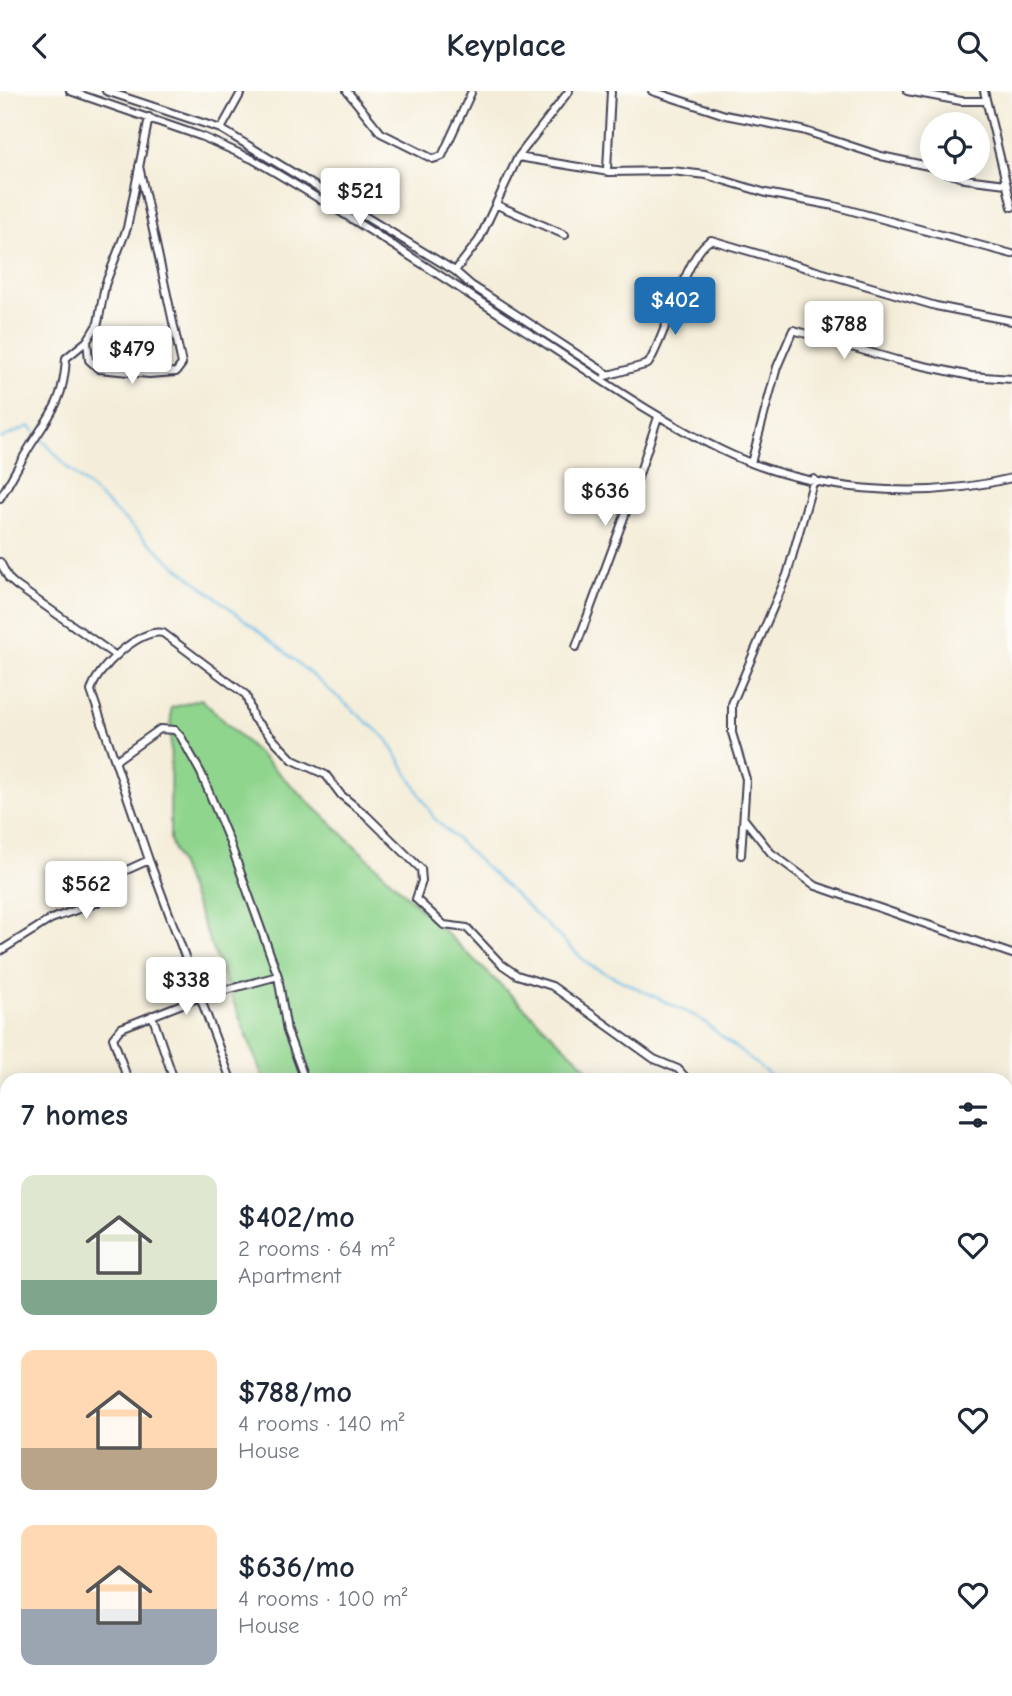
<!DOCTYPE html>
<html lang="en">
<head>
<meta charset="utf-8">
<style>
	body { margin:0; font-family:"Comic Neue",sans-serif; background:#f6f6f7; color:#1f2937; height:100vh; display:flex; flex-direction:column; font-size:26px; white-space:nowrap }
	* { box-sizing:border-box; margin:0 }
	p { font-size:23px; color:#747a83 }
	.icon { flex:none; width:38px; height:38px; fill:none; stroke:currentColor; stroke-width:2; stroke-linecap:round; stroke-linejoin:round }
	.map { position:relative; flex:1; overflow:hidden }
	.panel { position:absolute; left:0px; top:982px; width:1013px; height:625px; display:flex; flex-direction:column; background:#fff; border-radius:21px 21px 0 0; box-shadow:0 4px 18px #0003 }
	.panel>* { flex:none }
	.tools { position:absolute; left:920px; top:21px; display:grid; gap:14px }
	.tools a { display:grid; place-items:center; width:70px; height:70px; border-radius:50%; background:#fff; box-shadow:0 4px 18px #0003; font-size:35px }
	.price { position:absolute; translate:-50% -60px; padding:0 16px; border-radius:7px; background:#fff; color:#222; font-size:23px; line-height:46px; filter:drop-shadow(0 2px 4px #0008) }
	.price::after { content:''; position:absolute; left:50%; top:42px; width:21px; height:16px; margin-left:-10px; background:inherit; clip-path:polygon(0 0,100% 0,50% 100%) }
	.price.on { background:#1f6fb2; color:#fff }
	ul { padding:0; list-style:none }
	li { display:flex; align-items:center; gap:21px; height:175px; padding:0 21px }
	li span { display:grid; place-items:center; flex:none; width:196px; height:140px; border-radius:14px; color:#555 }
	li>.icon { margin-inline-start:auto }
	span .icon { width:84px; height:84px; fill:#fffc; stroke-width:1 }
	li b { font-size:30px }
	h2 { display:flex; justify-content:space-between; align-items:center; height:84px; padding:0 21px; font-size:30px }
	header { display:flex; justify-content:space-between; align-items:center; height:91px; padding:0 21px; background:#fff; font-size:32px; font-weight:700 }
	.map>svg:first-child { display:block }
	.green { fill:#90d58e; stroke:#597c64; stroke-width:2 }
	.lines { fill:none; stroke-linecap:round; stroke-linejoin:round }
	.stream { stroke:#6abce6; stroke-width:2 }
	.street-casing { stroke:#424053; stroke-width:10 }
	.street { stroke:#fff; stroke-width:6 }
</style>
</head>
<body>
<header><svg class="icon" aria-label="back" viewBox="0 0 24 24"><path d="M15 5l-7 7 7 7"/></svg>Keyplace<svg class="icon" aria-label="search" viewBox="0 0 24 24"><circle cx="10" cy="10" r="6"/><path d="M15 15l6 6"/></svg></header>
<div class="map">
<svg width="1012" height="1605" viewBox="0 0 1012 1605">
	<rect width="100%" height="100%" fill="#fdfcf7"/>
	<filter id="ink" filterUnits="userSpaceOnUse"><feTurbulence type="fractalNoise" baseFrequency=".0143" numOctaves="2"/><feDisplacementMap in="SourceGraphic" scale="14" xChannelSelector="R" yChannelSelector="G"/><feConvolveMatrix kernelMatrix="1 2 1 2 8 2 1 2 1" color-interpolation-filters="sRGB"/></filter>
	<filter id="wash" filterUnits="userSpaceOnUse"><feTurbulence type="fractalNoise" baseFrequency=".00686" numOctaves="4" result="noise"/><feDisplacementMap in="SourceGraphic" scale="28" xChannelSelector="R" yChannelSelector="G"/><feGaussianBlur stdDeviation="1.57" result="paint"/><feColorMatrix in="noise" values="0 0 0 0 0 0 0 0 0 0 0 0 0 0 0 0 0 1.4 0 .05"/><feComposite in="paint" operator="in"/></filter>
	<g filter="url(#wash)">
		<rect width="100%" height="100%" fill="#f4edd9"/>
		<path class="green" d="M201,608l399,381h-336l-94,-240 1,-132z"/>
		<g class="lines">
			<path class="stream" d="M39,345l30,33 102,93 108,85 108,92 47,79 155,147 110,53 77,62
				M0,348l30,-13 5,6
				M1006,1209l6,7"/>
		</g>
	</g>
	<g filter="url(#ink)">
		<g class="lines">
			<defs>
				<path id="street" d="M70,0l133,46 49,22c98,56 192,120 288,181 59,38 117,79 181,110 86,42 199,51 291,28
					M106,0l115,38 234,142 16,14 138,90
					M347,0l34,42 52,26 9,-3 29,-63
					M652,0l73,24 77,15 79,26 52,11
					M907,0l54,10h25
					M984,0l28,116
					M221,38l21,-38
					M518,66l91,15 63,-1 34,4 60,18 68,13 178,48
					M607,79l4,-79
					M940,79l25,9 41,5
					M497,114l68,30
					M455,180l24,-31 39,-83 51,-66
					M87,250l2,19 10,9 50,5 27,-2 6,-8 -43,-198
					M605,285l43,-12c17,-25 39,-113 63,-124l225,66 76,15
					M751,372l26,-96 16,-37 103,30 75,16 41,3
					M0,407c12,-19 23,-42 36,-61 20,-30 28,-42 30,-79l21,-17 11,-18 7,-38 22,-57 22,-111
					M0,471l9,17 8,7 99,70
					M576,556l56,-151 26,-79
					M115,670l45,-32 15,1 6,7 20,36 29,70 48,133 9,55 18,49
					M745,729l26,33 45,33 196,68
					M741,764l5,-76 -14,-46v-29l55,-129 27,-96
					M0,860l51,-32 47,-17 4,-16 5,-7 42,-19
					M152,924l22,65
					M128,989l-15,-42 8,-10 79,-31 78,-21
					M231,989l-82,-220 -58,-169c4,-21 50,-64 72,-58l83,62 7,23 40,42 33,15 15,20 25,20 55,54 1,12 -6,18 28,26 23,3 34,36 16,11 35,11 102,73 24,10 10,11
					M1006,1272l6,7
					M1006,1382l6,6
					M1006,1467l6,-2
					M0,1505l7,18
					M1006,1550l6,-1
					M0,1566l7,-3
					M34,1600l2,5
					M341,1600l2,5
					M448,1600l2,5
					M664,1600l1,5
					M934,1600l2,5
					M356,1605l25,-5
					M735,1605l36,-5"/>
			</defs>
			<use href="#street" class="street-casing"/>
			<use href="#street" class="street"/>
		</g>
	</g>
</svg>
<div class="tools">
<a><svg class="icon" aria-label="locate" viewBox="0 0 24 24"><circle cx="12" cy="12" r="6"/><path d="M12 2v4M12 18v4M2 12h4M18 12h4"/></svg></a>
</div>
<b class="price" style="left:360px;top:137px">$521</b>
<b class="price on" style="left:675px;top:246px">$402</b>
<b class="price" style="left:844px;top:270px">$788</b>
<b class="price" style="left:132px;top:295px">$479</b>
<b class="price" style="left:605px;top:437px">$636</b>
<b class="price" style="left:86px;top:830px">$562</b>
<b class="price" style="left:186px;top:926px">$338</b>
<section class="panel">
<h2>7 homes<svg class="icon" aria-label="filters" viewBox="0 0 24 24"><path d="M4 7h16M4 17h16"/><circle cx="9" cy="7" r="2"/><circle cx="15" cy="17" r="2"/></svg></h2>
<ul>
<li><span style="background:linear-gradient(#dfe7d0 75%,#7fa58c 0)"><svg class="icon" aria-label="home" viewBox="0 0 24 24"><path d="M3 11l9-7 9 7M6 9v11h12V9"/></svg></span><div><b>$402/mo</b><p>2 rooms · 64 m²</p><p>Apartment</p></div><svg class="icon" aria-label="heart" viewBox="0 0 24 24"><path d="M12 20l-8-8c-3-5 5-10 8-4 3-6 11-1 8 4z"/></svg></li>
<li><span style="background:linear-gradient(#ffd9b3 70%,#b9a48a 0)"><svg class="icon" aria-label="home" viewBox="0 0 24 24"><path d="M3 11l9-7 9 7M6 9v11h12V9"/></svg></span><div><b>$788/mo</b><p>4 rooms · 140 m²</p><p>House</p></div><svg class="icon" aria-label="heart" viewBox="0 0 24 24"><path d="M12 20l-8-8c-3-5 5-10 8-4 3-6 11-1 8 4z"/></svg></li>
<li><span style="background:linear-gradient(#ffd9b3 60%,#9aa5b1 0)"><svg class="icon" aria-label="home" viewBox="0 0 24 24"><path d="M3 11l9-7 9 7M6 9v11h12V9"/></svg></span><div><b>$636/mo</b><p>4 rooms · 100 m²</p><p>House</p></div><svg class="icon" aria-label="heart" viewBox="0 0 24 24"><path d="M12 20l-8-8c-3-5 5-10 8-4 3-6 11-1 8 4z"/></svg></li>
</ul>
</section>
</div>
</body>
</html>
